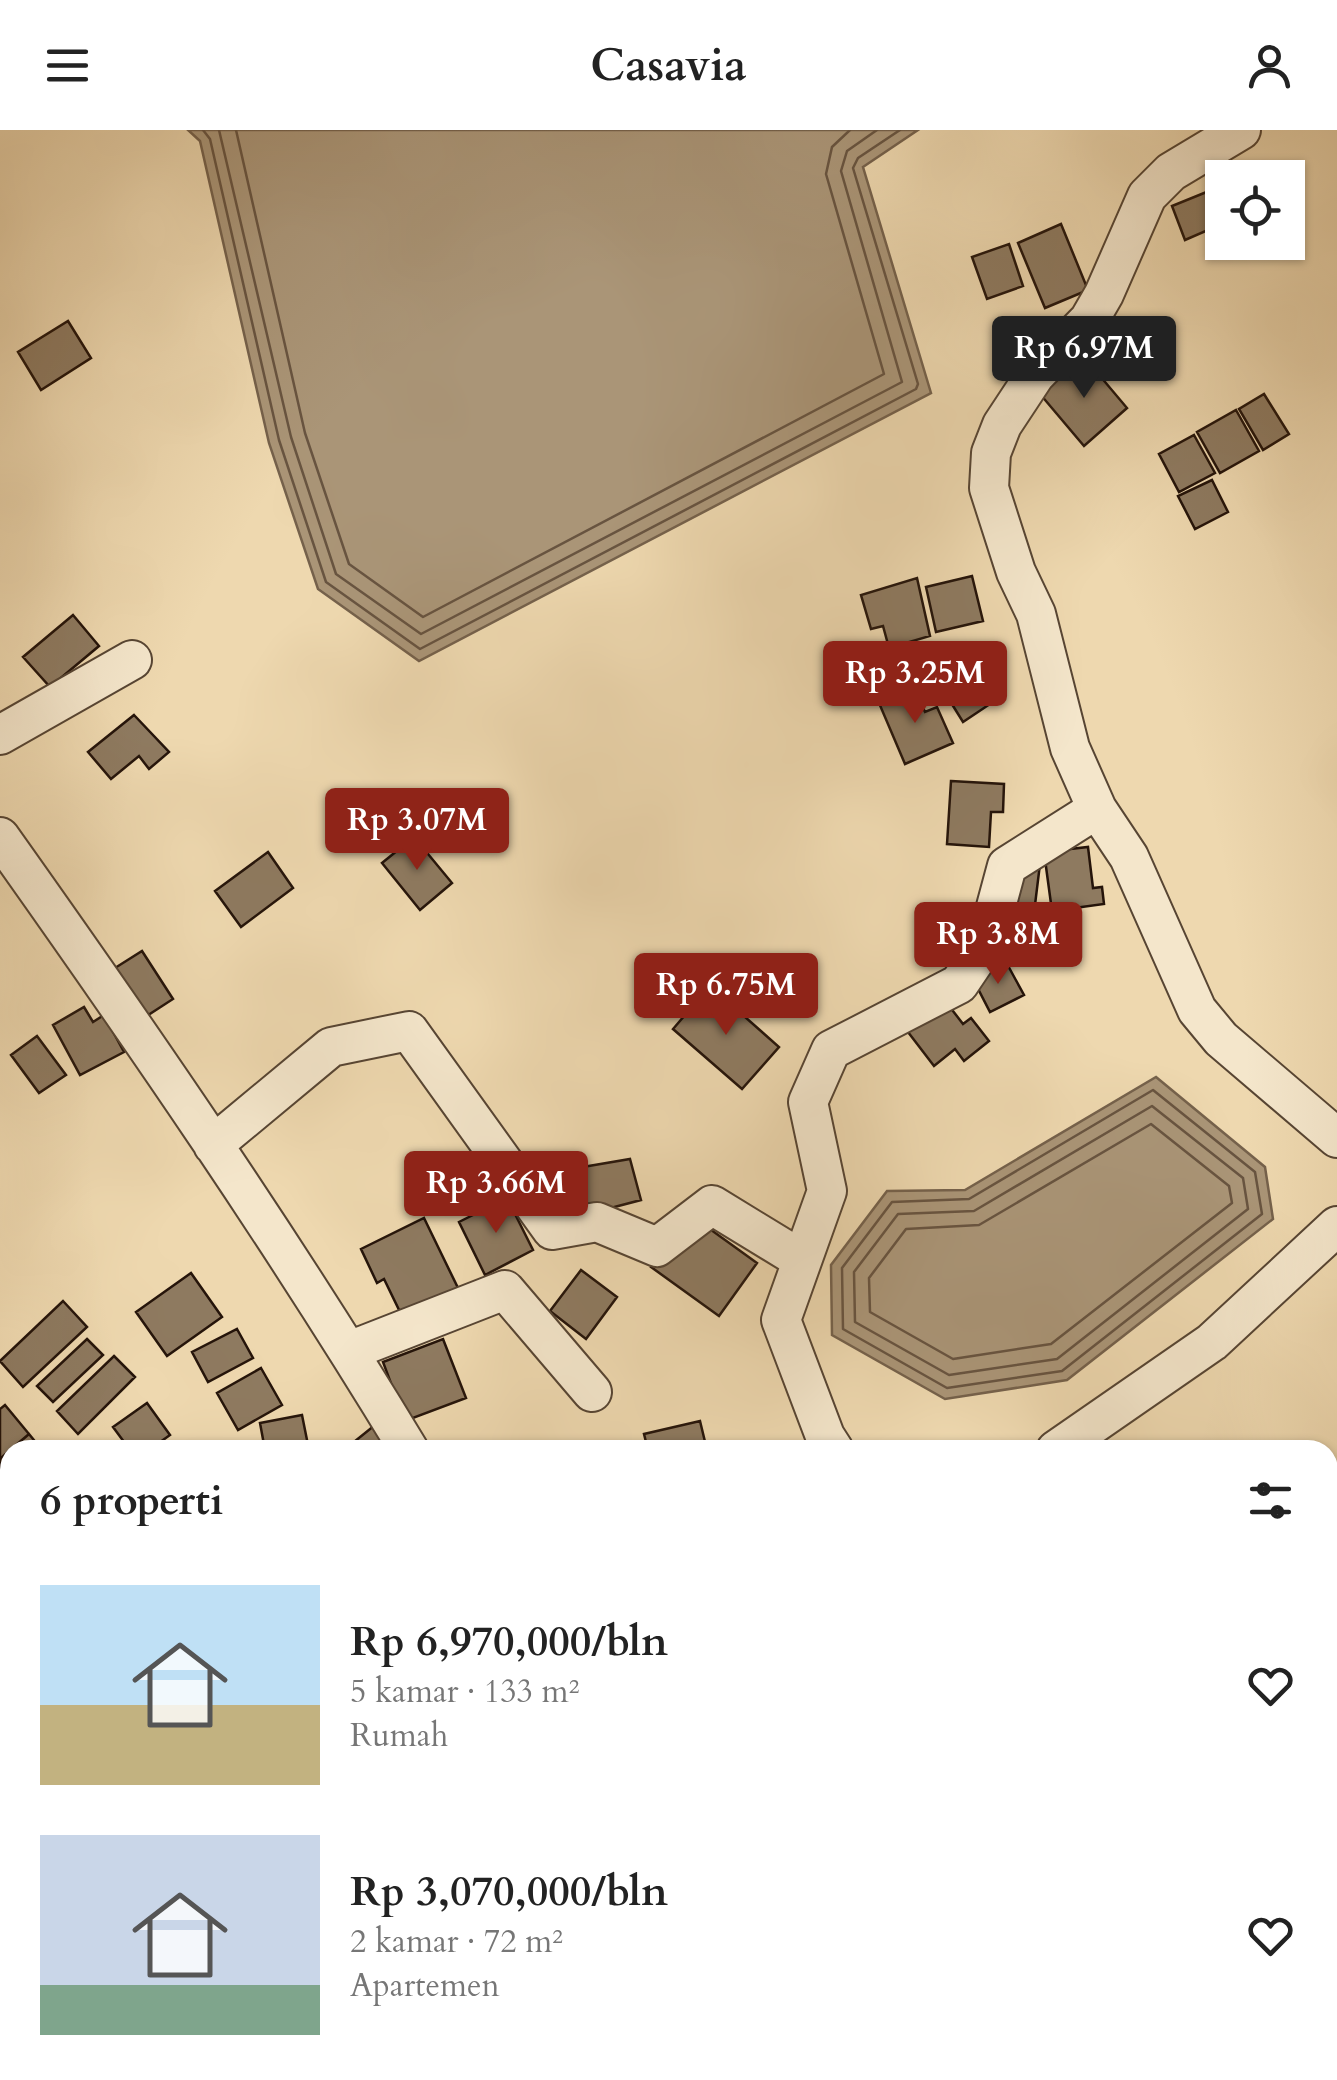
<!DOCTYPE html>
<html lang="id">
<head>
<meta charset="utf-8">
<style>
	body { margin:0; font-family:Cardo,serif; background:#f6f6f6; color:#222; height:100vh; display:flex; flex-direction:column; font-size:38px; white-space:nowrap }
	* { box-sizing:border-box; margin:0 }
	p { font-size:32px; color:#767676 }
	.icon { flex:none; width:55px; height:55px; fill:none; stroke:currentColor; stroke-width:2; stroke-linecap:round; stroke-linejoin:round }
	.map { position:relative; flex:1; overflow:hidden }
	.drawer { position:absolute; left:0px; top:1310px; width:1338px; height:640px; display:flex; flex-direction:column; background:#fff; border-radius:30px 30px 0 0; box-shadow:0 2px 8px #0004 }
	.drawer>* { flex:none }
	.controls { position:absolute; left:1205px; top:30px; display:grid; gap:20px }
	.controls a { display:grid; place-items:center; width:100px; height:100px; border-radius:0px; background:#fff; box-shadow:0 2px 8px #0004; font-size:50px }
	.price { position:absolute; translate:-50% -85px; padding:0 22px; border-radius:10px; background:#8f2418; color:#fff; font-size:32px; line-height:65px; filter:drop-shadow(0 2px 5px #0008) }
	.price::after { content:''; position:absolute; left:50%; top:60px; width:30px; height:22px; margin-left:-15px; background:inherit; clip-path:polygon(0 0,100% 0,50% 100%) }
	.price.active { background:#222; color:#fff }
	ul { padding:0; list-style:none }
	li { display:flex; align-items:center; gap:30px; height:250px; padding:0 40px }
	li span { display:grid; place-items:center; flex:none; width:280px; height:200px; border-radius:0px; color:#555 }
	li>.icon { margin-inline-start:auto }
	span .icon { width:120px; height:120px; fill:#fffc; stroke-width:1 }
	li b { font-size:42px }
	h2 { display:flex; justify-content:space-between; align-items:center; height:120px; padding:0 40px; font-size:42px }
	header { display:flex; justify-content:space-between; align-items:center; height:130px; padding:0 40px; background:#fff; font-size:45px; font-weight:700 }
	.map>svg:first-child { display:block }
	.green { fill:#ccb793; stroke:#78664e; stroke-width:2.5 }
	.water { fill:#aa9577; stroke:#75614b; stroke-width:2.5 }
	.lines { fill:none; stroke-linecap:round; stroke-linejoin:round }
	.shore { stroke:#685440; stroke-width:2.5 }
	.building { fill:#8e7a60; stroke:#25140a; stroke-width:2.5 }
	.minor-casing { stroke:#574533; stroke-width:42 }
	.tertiary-casing { stroke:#574533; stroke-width:50 }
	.path { stroke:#25140a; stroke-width:6; stroke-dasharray:8 5; stroke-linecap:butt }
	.minor { stroke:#f4e6cb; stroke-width:38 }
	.tertiary { stroke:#f4e6cb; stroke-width:45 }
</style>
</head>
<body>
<header><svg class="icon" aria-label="menu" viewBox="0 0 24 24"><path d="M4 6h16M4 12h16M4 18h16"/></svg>Casavia<svg class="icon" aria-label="person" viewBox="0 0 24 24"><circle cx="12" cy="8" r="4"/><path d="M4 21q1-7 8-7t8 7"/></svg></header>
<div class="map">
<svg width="1337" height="1950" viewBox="0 0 1337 1950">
	<rect width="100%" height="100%" fill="#eed8af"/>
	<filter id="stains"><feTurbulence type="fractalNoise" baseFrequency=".002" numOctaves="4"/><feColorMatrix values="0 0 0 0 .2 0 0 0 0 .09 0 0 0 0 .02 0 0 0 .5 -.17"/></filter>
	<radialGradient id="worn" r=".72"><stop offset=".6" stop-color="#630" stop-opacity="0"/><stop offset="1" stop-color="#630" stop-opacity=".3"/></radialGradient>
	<path class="green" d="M10,1465v362l-10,-12v-340z
		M110,1940h224l-11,10h-205z"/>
	<path class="water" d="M188,0h730l-55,37 68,226 -512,268 -101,-72 -49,-146 -69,-302z
		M1156,947l109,90 8,52 -206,161 -122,19 -113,-64 -1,-70 56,-74 78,-1z"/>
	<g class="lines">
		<path class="shore" d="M203,0l7,9 69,301 47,142 94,67 496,-260 2,-5 -65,-216 5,-10 42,-28
			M219,0l72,307 45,137 85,60 481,-252 -61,-211 6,-20 30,-21
			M236,0l69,303 44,131 74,53 461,-243 -58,-200 6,-27 18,-17
			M1153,960l102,82 7,42 -200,157 -115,17 -104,-59 -1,-61 50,-66 77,-3z
			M1152,976l91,72 5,31 -191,150 -108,16 -94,-53 -1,-50 44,-58 76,-3z
			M1151,994l78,62 3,17 -181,141 -98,15 -83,-47 -1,-34 37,-49 73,-4z"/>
	</g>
	<path class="building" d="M1214,59l8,21v14l-37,16 -13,-34z
		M1061,94l27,66 -43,18 -27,-65z
		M1009,114l14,42 -36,13 -15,-42z
		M68,191l23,37 -50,32 -23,-38z
		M1021,218l12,21 -23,12 -12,-21z
		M1084,227l43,51 -43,38 -44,-52z
		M1264,264l25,40 -26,16 -24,-41z
		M1236,280l23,41 -39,22 -23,-41z
		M1194,305l21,38 -36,19 -20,-38z
		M1212,350l16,32 -33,17 -17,-33z
		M972,446l11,45 -47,11 -10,-45z
		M917,448l13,58 -41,12 -6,-22 -12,3 -10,-34z
		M73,485l26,31 -49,41 -27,-30z
		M983,549l13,21 -33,22 -13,-21z
		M914,558l11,24 12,-5 16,36 -48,21 -26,-61z
		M134,585l35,37 -20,17 -10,-13 -28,23 -23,-27z
		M951,651l53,3 -1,28h-12l-2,35 -42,-3z
		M414,707l38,46 -32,27 -38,-47z
		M1088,717l5,41 9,-1 2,17 -52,7 -8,-59z
		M268,722l25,36 -52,39 -26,-36z
		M1005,731l35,3 -6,49 -36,-5z
		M142,821l31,48 -34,22 -32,-48z
		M1006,832l18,33 -34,17 -17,-33z
		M710,856l69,61 -37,42 -69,-60z
		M936,859l27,35 8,-6 18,23 -25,20 -9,-12 -21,17 -36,-47z
		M84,877l9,15 11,-7 20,37 -44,23 -27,-50z
		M37,906l29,39 -27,18 -28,-38z
		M630,1029l11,41 -57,15 -13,-46z
		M552,1030l24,48 -26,15 -37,-40z
		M507,1068l26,52 -48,25 -26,-53z
		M689,1084l68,49 -38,53 -68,-49z
		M424,1088l34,70 -56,28 -18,-37 -7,4 -16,-34z
		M581,1140l36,27 -31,42 -36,-28z
		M191,1143l31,44 -55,39 -31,-44z
		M63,1171l24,26 -64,60 -23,-26z
		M237,1199l16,29 -45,24 -16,-30z
		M87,1209l16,16 -50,47 -16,-16z
		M443,1209l23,59 -61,23 -22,-59z
		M114,1226l21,21 -57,57 -21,-23z
		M261,1238l21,37 -44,25 -21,-37z
		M147,1273l23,32 -21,15h-19l-17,-23z
		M5,1275l24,29 -29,25v-50z
		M302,1285l7,35h-44l-5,-27z
		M700,1291l7,29h-59l-4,-16z
		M375,1295l20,25h-51z
		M29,1304l13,16h-32z
		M10,1320v54l-10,8v-53z"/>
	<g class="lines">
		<defs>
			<path id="minor" d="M1241,0l-70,42 -24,24 -43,98 -15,26 -54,55 -33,50 -11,28 -2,35 27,84 20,42 34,134 27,61 32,48 68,153 24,29 116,99
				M0,605l132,-75
				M0,707c142,200 282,403 409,613
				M213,1015l118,-98 78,-16 143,199 45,-8 60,25 55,-42 90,55
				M349,1221l156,-61 87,102
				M834,1320l-9,-14 -44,-116 46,-129 -19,-89 23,-52 128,-66 27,-40 21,-78 90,-57
				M1056,1320l156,-108 125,-116
				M366,1950l12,-10"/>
			<path id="tertiary" d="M0,1840l10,11
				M90,1940l9,10"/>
		</defs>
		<use href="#minor" class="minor-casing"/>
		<use href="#tertiary" class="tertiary-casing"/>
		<path class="path" d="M1328,1894l9,-5
			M1202,1940l9,10
			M1237,1950l16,-10"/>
		<use href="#minor" class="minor"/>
		<use href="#tertiary" class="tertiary"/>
	</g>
	<rect width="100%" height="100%" filter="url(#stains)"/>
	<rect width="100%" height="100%" fill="url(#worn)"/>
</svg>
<div class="controls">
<a><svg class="icon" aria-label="locate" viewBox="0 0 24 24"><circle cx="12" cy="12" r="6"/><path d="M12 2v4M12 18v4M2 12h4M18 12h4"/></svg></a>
</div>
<b class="price active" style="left:1084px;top:271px">Rp 6.97M</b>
<b class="price" style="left:915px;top:596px">Rp 3.25M</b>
<b class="price" style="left:417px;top:743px">Rp 3.07M</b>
<b class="price" style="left:998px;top:857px">Rp 3.8M</b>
<b class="price" style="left:726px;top:908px">Rp 6.75M</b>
<b class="price" style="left:496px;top:1106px">Rp 3.66M</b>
<section class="drawer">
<h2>6 properti<svg class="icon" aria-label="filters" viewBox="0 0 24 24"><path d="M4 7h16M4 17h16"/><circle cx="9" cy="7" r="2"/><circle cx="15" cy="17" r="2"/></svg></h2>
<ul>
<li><span style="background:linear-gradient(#bfe0f5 60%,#c2b280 0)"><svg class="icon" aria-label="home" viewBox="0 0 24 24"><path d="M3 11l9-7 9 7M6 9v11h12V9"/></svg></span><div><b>Rp 6,970,000/bln</b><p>5 kamar · 133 m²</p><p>Rumah</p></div><svg class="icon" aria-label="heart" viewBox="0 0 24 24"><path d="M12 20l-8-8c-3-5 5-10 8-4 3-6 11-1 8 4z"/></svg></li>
<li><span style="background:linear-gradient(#c9d6e8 75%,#7fa58c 0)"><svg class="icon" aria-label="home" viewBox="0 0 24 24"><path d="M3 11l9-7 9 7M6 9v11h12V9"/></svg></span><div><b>Rp 3,070,000/bln</b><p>2 kamar · 72 m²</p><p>Apartemen</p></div><svg class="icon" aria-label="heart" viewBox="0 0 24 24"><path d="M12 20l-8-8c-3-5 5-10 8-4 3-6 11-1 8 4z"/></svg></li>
</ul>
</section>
</div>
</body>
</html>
